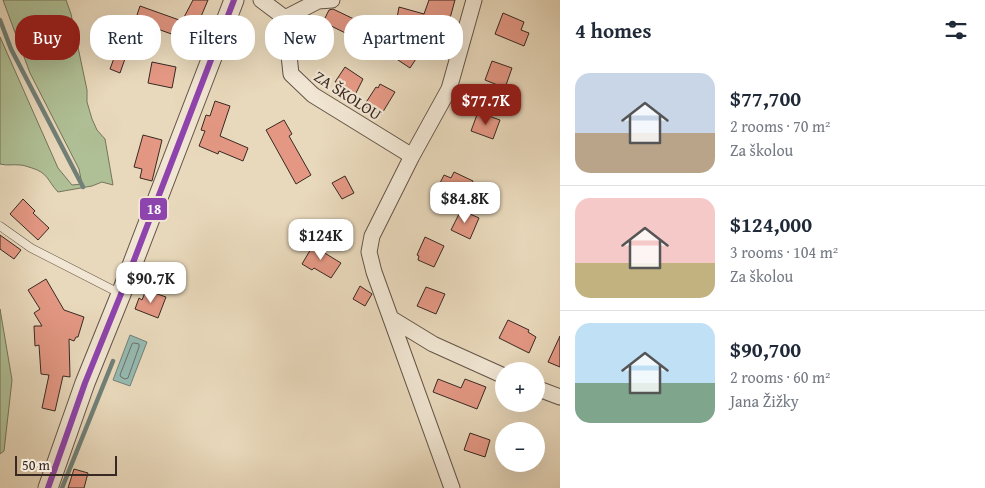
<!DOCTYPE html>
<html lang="en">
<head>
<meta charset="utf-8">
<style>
	body { margin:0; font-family:"Gentium Book Plus",serif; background:#f2f2f3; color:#1f2937; height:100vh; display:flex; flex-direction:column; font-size:19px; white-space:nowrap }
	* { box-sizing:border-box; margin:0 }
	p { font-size:16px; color:#747a83 }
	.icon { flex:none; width:28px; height:28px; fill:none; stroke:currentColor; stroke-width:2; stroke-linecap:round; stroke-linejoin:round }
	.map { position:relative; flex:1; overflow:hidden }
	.sheet { display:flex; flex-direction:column; background:#fff; width:425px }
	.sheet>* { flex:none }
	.banner { position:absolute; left:15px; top:15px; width:470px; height:45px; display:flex; gap:10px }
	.controls { position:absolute; left:495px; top:362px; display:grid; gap:10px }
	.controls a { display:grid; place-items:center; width:50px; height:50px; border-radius:50%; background:#fff; box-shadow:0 5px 20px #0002; font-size:25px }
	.scale { position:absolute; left:15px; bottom:12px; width:102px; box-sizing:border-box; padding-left:5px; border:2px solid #382922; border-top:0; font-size:14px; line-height:18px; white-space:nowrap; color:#382922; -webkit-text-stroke:4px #f1e6d3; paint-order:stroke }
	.price { position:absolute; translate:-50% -42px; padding:0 11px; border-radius:10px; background:#fff; color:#222; font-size:16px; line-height:32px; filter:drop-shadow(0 1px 2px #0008) }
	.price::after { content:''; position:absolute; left:50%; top:30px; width:15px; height:11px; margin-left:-8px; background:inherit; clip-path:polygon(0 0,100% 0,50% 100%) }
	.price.active { background:#8f2418; color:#fff }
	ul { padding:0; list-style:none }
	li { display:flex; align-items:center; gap:15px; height:125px; padding:0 15px }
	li+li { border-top:1px solid #e0e1e3 }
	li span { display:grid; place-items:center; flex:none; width:140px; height:100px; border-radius:15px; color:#555 }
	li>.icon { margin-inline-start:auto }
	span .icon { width:60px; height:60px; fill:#fffc; stroke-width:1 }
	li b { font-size:21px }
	h2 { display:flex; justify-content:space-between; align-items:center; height:60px; padding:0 15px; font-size:21px }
	.pill { padding:0 18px; border-radius:20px; background:#fff; box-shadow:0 5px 20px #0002; font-size:18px; line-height:45px }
	.pill.active { background:#8f2418; color:#fff }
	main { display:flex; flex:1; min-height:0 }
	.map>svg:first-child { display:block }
	.green { fill:#b0c096; stroke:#74745c }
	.water { fill:#97bab2; stroke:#718078 }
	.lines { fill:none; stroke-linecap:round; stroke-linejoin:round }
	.shore { stroke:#68726a; stroke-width:1 }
	.stream { stroke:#718078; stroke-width:4.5 }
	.building { fill:#e49884; stroke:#382922 }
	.service-casing { stroke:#645548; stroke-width:9 }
	.minor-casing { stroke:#645548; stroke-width:17 }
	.tertiary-casing { stroke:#645548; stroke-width:21 }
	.service { stroke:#f1e6d3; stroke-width:8 }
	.minor { stroke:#f1e6d3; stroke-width:15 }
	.tertiary { stroke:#f1e6d3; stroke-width:19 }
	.bus-1-casing { stroke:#f1e6d3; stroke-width:10 }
	.bus-1 { stroke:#8e44ad; stroke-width:6 }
	.labels { text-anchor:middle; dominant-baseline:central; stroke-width:4.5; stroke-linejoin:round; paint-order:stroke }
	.street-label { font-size:16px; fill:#382922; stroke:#f1e6d3 }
	.line-badge { stroke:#f1e6d3; stroke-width:2 }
	.badge-label { font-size:14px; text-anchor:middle; font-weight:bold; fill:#fff }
</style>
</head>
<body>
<main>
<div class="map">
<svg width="560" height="488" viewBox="0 0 560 488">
	<rect width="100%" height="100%" fill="#e9d9bc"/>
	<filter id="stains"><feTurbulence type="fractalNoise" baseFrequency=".004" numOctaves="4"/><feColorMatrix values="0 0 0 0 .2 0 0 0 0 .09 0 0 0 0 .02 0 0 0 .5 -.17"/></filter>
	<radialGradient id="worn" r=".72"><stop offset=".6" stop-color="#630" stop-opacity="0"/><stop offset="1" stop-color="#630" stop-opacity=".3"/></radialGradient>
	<path class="green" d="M3,0h63l5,14 16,76v12l5,17 5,11 8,9 8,46 -11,-3 -10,4 -34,6c-11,-12 -10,-19 -26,-24 -4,-1 -8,-3 -12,-3 -8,-1 -12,1 -20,-1v-127l58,131 14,17 10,-1 -3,-15 -49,-96z
		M0,309l12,71 -8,71 -4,3z"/>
	<path class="water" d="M130,335l17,7 -17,44 -17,-6z"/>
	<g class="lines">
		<path class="shore" d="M134,343l5,1v3l-11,31 -3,1 -4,-2 -1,-2 12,-31z"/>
		<path class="stream" d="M0,20l11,29 72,138
			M62,488l51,-127"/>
	</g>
	<path class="building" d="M193,0h15l-11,26 1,1 -4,15 -59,-21 5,-15 42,15z
		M429,0h26l-11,40 -13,-4 -21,32 -15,-10 21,-34 -19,-6 2,-11 25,7z
		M333,9l52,25 -7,15 -55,-27 6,-12z
		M503,13l21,9 -3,8 8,3 -5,13 -29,-12z
		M117,50l10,3 -7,20 -10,-4z
		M492,61l20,7 -7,20 -20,-8z
		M152,62l24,5 -4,21 -24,-5z
		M345,67l18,12 -9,18 -15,-9 1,-2 -5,-4z
		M380,84l15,8 -14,23 -15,-8 1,-2 -2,-1 11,-17 2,1z
		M215,101l15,5 -10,30 28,12 -5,13 -24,-10 -1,3 -19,-8 6,-15 -4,-1 5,-15 4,1z
		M478,112l22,8 -7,19 -22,-8z
		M284,120l8,14 -3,2 22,39 -15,9 -30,-54z
		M143,135l19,5 -10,41 -12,-3 2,-9 -8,-2z
		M454,172l19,9 -8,19 -27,-13 6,-12 7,3z
		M345,176l9,17 -12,6 -10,-16z
		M23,199l12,12 -2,2 16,15 -11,12 -28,-26z
		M461,210l18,8 -9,21 -19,-9z
		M0,235l21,15 -7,9 -14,-10z
		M425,237l19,9 -10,21 -16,-7 1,-4 -2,-1z
		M315,242l10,6 -2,4 18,11 -10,15 -17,-10 -2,2 -10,-6z
		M46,279l18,31 20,7 -6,20h-2l-2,4 -5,-2 1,38 -7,-1 -8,35 -13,-3 7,-33 -8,-1 -2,-29 -4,1 -1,-20h8l-8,-13 6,-4 -12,-19z
		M360,286l12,8 -7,12 -12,-7z
		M426,287l19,7 -9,20 -19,-8z
		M146,290l20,7 -8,21 -23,-9 4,-11 3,2z
		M508,320l21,10 -1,2 8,5 -7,16 -30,-15z
		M560,336v31l-12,-5z
		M438,379l23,9 4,-9 21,8 -9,22 -44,-17z
		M470,433l20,7 -5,17 -21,-7z
		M74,469l14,4 -4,15h-16z"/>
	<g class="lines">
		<defs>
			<path id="service" d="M0,226l31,22 90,46"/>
			<path id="minor" d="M261,0l24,18
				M285,18l6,56 22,21 99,61
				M285,18l33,-17 14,-1
				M392,319l41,25 71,32
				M536,388l24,9
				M452,488l-78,-216 -5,-20 3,-16 40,-80 37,-67 25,-89"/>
			<path id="tertiary" d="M48,488l37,-105 36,-89 113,-294"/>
		</defs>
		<use href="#service" class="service-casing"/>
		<use href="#minor" class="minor-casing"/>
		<use href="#tertiary" class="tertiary-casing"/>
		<use href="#service" class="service"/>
		<use href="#minor" class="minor"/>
		<use href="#tertiary" class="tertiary"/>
		<defs>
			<path id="bus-1" d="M48,488l37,-105 36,-89 113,-294"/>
		</defs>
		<use href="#bus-1" class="bus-1-casing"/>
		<use href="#bus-1" class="bus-1"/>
	</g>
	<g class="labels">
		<g class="street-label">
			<text transform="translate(348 95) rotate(33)">ZA ŠKOLOU</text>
		</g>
	</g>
	<rect class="line-badge" x="139" y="197" width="29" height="24" rx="5" fill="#8e44ad"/>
	<g class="badge-label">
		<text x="154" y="214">18</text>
	</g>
	<rect width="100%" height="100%" filter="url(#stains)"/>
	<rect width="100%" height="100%" fill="url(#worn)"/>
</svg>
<div class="controls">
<a>+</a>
<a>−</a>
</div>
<div class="scale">50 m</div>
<b class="price active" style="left:486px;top:126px">$77.7K</b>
<b class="price" style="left:465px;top:224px">$84.8K</b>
<b class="price" style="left:321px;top:261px">$124K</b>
<b class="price" style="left:151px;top:304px">$90.7K</b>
<div class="banner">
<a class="pill active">Buy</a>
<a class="pill">Rent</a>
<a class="pill">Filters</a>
<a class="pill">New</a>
<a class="pill">Apartment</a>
</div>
</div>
<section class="sheet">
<h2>4 homes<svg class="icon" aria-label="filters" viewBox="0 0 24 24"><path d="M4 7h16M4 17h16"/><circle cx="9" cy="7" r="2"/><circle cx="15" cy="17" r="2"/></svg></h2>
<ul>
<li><span style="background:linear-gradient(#c9d6e8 60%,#b9a48a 0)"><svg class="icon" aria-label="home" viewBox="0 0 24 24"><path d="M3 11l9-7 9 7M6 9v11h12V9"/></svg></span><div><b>$77,700</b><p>2 rooms · 70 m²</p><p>Za školou</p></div></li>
<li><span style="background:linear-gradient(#f6c9c9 65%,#c2b280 0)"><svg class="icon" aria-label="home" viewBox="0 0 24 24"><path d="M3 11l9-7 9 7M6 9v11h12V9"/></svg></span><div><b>$124,000</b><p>3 rooms · 104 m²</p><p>Za školou</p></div></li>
<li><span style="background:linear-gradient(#bfe0f5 60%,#7fa58c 0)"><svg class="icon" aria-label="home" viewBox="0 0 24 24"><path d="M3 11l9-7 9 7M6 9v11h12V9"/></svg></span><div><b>$90,700</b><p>2 rooms · 60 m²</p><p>Jana Žižky</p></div></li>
</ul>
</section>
</main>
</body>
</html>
